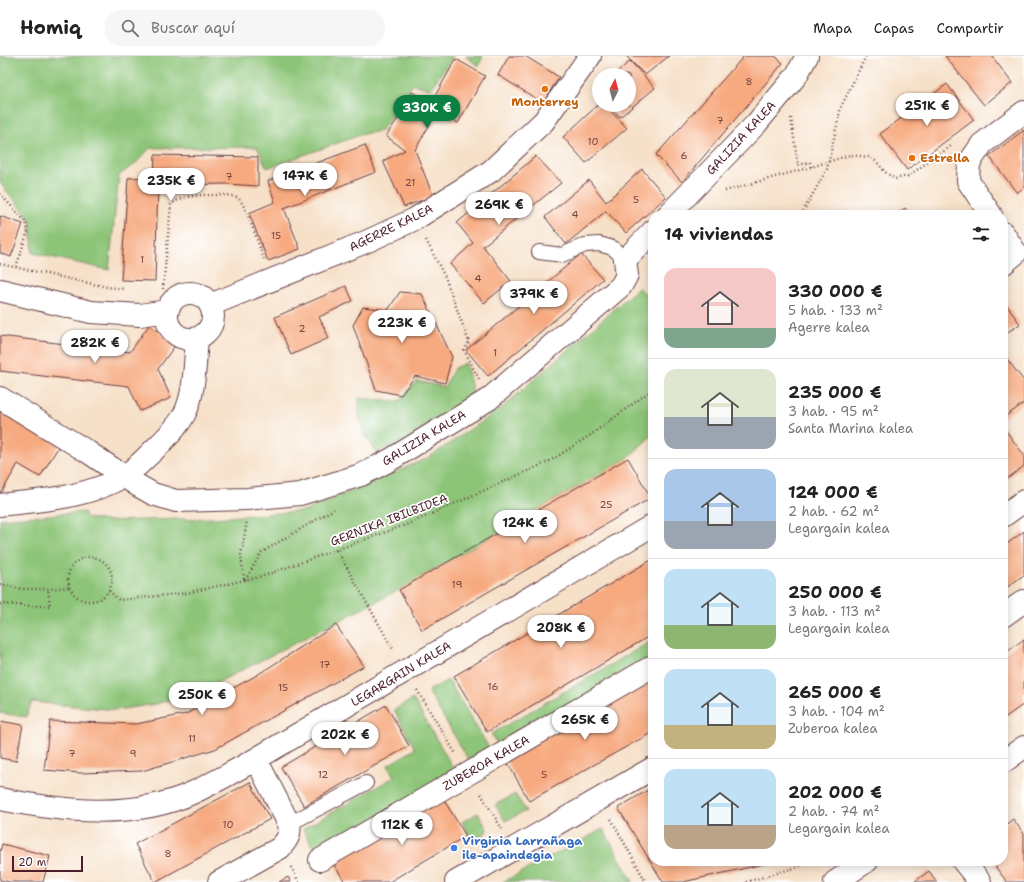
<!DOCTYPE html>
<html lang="es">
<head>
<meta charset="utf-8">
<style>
	body { margin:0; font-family:"Shantell Sans",sans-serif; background:#f6f6f6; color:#222; height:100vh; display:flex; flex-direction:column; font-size:15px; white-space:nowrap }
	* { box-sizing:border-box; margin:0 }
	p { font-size:13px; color:#767676 }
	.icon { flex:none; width:22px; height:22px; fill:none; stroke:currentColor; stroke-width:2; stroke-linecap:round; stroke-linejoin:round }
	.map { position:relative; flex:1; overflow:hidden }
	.drawer { position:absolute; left:648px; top:154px; width:360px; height:656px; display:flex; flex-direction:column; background:#fff; border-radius:16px; box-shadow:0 2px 10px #0003 }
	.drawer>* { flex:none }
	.needle { width:26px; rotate:6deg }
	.buttons { position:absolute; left:592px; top:12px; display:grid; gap:8px }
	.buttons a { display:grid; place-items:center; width:44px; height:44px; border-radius:50%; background:#fff; box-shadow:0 2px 10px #0003; font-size:20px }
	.scale { position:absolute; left:12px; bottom:10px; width:71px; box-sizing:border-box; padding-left:4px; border:2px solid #4a1f2b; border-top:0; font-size:11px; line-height:14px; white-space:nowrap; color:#4a1f2b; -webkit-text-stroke:3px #fff; paint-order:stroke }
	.price { position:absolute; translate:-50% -34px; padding:0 9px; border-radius:14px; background:#fff; color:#222; font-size:13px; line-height:26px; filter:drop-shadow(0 1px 2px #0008) }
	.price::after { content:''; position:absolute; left:50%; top:24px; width:12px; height:9px; margin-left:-6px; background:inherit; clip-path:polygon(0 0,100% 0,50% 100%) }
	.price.on { background:#0b8043; color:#fff }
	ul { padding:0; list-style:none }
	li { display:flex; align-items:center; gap:12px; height:100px; padding:0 16px }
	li+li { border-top:1px solid #e0e0e0 }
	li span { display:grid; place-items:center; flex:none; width:112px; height:80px; border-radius:12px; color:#555 }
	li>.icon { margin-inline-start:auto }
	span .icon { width:48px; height:48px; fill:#fffc; stroke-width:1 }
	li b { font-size:17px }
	h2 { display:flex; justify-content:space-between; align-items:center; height:48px; padding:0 16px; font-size:17px }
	header { display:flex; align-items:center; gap:24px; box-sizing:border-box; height:56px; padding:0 20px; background:#fff; border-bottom:1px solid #e0e0e0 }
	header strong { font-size:19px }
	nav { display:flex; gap:22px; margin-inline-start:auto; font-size:14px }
	.search { width:280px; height:36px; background:#f6f6f6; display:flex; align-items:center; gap:10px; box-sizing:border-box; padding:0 14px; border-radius:16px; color:#767676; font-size:15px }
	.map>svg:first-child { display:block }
	.green { fill:#8dc578; stroke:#6c7252 }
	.building { fill:#f7aa80 }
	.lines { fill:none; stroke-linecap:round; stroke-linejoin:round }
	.lane-casing { stroke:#643c43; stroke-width:16 }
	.street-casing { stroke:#643c43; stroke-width:24 }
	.secondary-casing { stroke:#643c43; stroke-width:24 }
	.path { stroke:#643c43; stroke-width:2.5; stroke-dasharray:1 3; stroke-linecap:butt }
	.lane { stroke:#fff; stroke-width:14 }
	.street { stroke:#fff; stroke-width:22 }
	.secondary { stroke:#fff; stroke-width:22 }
	.food-dot { fill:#e8710a; stroke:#fff; stroke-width:1.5 }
	.shop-dot { fill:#3f7fe0; stroke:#fff; stroke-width:1.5 }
	.labels { text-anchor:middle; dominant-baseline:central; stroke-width:3.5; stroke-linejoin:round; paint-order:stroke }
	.number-label { font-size:10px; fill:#754240 }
	.food-label { font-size:12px; font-weight:bold; fill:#c56008; stroke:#fff }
	.street-label { font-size:12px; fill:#4a1f2b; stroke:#fff }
	.shop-label { font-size:12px; font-weight:bold; fill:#366cbe; stroke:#fff; text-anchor:start }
</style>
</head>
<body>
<header>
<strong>Homiq</strong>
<div class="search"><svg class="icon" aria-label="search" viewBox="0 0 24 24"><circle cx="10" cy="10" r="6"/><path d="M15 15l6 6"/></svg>Buscar aquí</div>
<nav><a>Mapa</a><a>Capas</a><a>Compartir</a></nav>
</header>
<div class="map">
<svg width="1024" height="826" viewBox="0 0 1024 826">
	<rect width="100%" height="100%" fill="#fff"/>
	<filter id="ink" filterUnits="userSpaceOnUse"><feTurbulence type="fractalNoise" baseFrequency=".025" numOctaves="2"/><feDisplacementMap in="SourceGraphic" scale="8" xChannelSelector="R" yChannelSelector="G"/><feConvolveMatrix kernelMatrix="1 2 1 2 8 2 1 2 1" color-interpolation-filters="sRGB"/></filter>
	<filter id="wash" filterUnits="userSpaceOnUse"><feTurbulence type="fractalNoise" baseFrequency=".012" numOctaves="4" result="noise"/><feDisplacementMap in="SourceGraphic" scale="16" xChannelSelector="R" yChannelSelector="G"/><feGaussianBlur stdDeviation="0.9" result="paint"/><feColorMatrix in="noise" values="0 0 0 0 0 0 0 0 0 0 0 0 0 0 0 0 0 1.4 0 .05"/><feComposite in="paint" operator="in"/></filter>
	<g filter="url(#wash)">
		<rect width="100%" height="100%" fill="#f6e0c8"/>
		<path class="green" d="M0,0h453l-23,33 -17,-5 -32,47 -18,3 -96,34 -10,-21 -107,1 -15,16 -16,11 -10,95 -76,-17 -3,-34 -30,-36z
			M465,0h18l-4,10z
			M638,232l15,11v135l-25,24 -229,132 -192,98 -51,16 -40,6 -84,-8 -6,15 -26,-4v-194l84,-7 3,6 20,3 107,-3 91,-7 123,-53 75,-51z
			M466,307l8,35 -61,38 -36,17c-13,-19 -20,-30 -18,-55l40,3 18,-20 28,6 9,-19z
			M653,584v18l-153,90 -9,-14z
			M448,624l43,71 -20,13 -43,-73z
			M413,643l42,72 -139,82 -13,-24 91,-52 -6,-12 27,-16 -21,-39z
			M515,738l11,17 -21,10 -10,-16z
			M478,757l9,16 -2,5 -13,6 -10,-18z
			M603,773l30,53h-130z"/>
		<g id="blocks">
			<path class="building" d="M509,0h16l34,21 -16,26 -45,-28z
				M626,0h43l-24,19z
				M744,0h31l8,7 -101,119 -26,-27z
				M945,0h47l20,27 -28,22z
				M456,3l29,17 -27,47 -21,-11 -22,38 18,46 -29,11 -21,-46 22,-11 -19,-14 15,-22 11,-22 19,11z
				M630,5l25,27 -35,29 -11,-12h20v-30h-15z
				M947,28l27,36 -67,50 -27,-36z
				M598,49h7l22,23 -41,35 -23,-26z
				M1024,74v57l-7,6 -28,-37z
				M365,89l11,27 -92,36 16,41 -32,12 -19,-48 26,-11 -7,-21z
				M155,99l103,2v29l-31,-2 -69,1 -3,96 -34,-1 7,-102 26,-1z
				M536,100l25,27 -78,63 28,35 -27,22 -34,-39 23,-21 -16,-20z
				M642,113l24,28 -40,36 -20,-22 -40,33 -21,-27 44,-37 17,22z
				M905,152l6,7h-16z
				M0,160l23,8 -12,33 -11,-4z
				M581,198l22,25 -115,97 -22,-26z
				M346,230l7,15 -34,16 10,21 -38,17 -16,-38z
				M400,236l22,2 30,63 -7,26 -30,-7 -14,19 -25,-5 -23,-65 10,-18 25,3z
				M1003,244l17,24 -17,11z
				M149,269l27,19 -18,25 13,29 -31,13 -11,-25 -129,-15v-35l130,16z
				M1003,298l21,27v22l-21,15z
				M0,348l62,37 -22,36 -22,-13 -18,31z
				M1003,371l21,28v11l-21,16z
				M628,402l23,40 -229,132 -23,-40z
				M1024,475v44l-21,15v-43z
				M653,503v75l-166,98 -33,-56z
				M336,569l28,41 -149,83 -73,22 -62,2 -36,-3 6,-49 86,3 50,-10 71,-39z
				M1024,583v65l-21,15v-64z
				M653,620v56l-124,69 -24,-43z
				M386,649l23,41 -105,60 -23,-39z
				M0,665l23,4 -7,36 -16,-3z
				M250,726l20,37 -115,63 -20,-38z
				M653,731v74l120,1 -90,20h-20l-45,-74z
				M442,741l24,39 -77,46h-44l-12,-19z
				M1013,763l11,15v48h-17l-16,-21h12v-34z
				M2,788l48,12 -7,26h-33l-10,-2v-29z
				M929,815l8,11h-23z
				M288,821l3,5h-12z"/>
		</g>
	</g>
	<g filter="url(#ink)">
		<use href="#blocks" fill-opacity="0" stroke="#643c43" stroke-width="1"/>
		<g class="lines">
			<defs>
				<path id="lane" d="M539,196l23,3 23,-10 14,-1 14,4 12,12
					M289,768l77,-41"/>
				<path id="street" d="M668,159l88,-91 40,-48 11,-20
					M991,159l-23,-34 1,-18 13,-19 42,-32
					M1003,177l13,20 -13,11
					M0,234l91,22 49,3 27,-4
					M167 260a23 23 0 1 1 46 0a23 23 0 1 1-46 0Z
					M210,249l158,-64 47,-22 76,-48 53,-50 46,-65
					M0,342l88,54 49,33 16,9 23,7 71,-2 53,-5 61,-19 29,-15 99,-61 132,-113 6,-11 -2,-15 28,-29
					M0,449c42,-5 87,-7 124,-29 12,-7 22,-19 32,-28 11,-11 22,-21 29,-35 10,-20 10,-53 12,-75
					M1003,460l21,-15
					M1003,560l21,-15
					M0,743c61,12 133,21 192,-6 22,-10 43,-22 64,-34l397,-234
					M320,804l333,-194
					M963,805l17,21
					M219,826l61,-34c7,-8 11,-13 9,-24l-33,-65
					M456,826l197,-114"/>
				<path id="secondary" d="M1003,706l21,-15
					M835,826l32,-21"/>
			</defs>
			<use href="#lane" class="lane-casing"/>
			<use href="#street" class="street-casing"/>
			<use href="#secondary" class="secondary-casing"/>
			<path class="path" d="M791,62l7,47 12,-3 1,5
				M725,135l86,-24 39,-12 19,2 8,5 8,10 10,7 13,-3 43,-30
				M0,138l26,28 2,9 -12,36
				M801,159l26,-46 14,-62 25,-51
				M426,184l19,37 24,65 -5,8 15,29
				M0,208l107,23 18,2
				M163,233l8,-85c12,-8 24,-9 39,-9 8,0 20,-1 28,3 8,6 21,49 26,61
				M337,494l57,101
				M68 523a22 22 0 1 1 44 0a22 22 0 1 1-44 0Z
				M244,523l-3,-24 6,-34
				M245,524l17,-28 72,-43
				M0,528l21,5h27l21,-2
				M109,535l10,9 67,-7 77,-17 148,-53 139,-62 42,-27 61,-45
				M0,548l32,2h18l-2,-17
				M417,634l39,64
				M481,738l21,35
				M611,763l35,63
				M291,811l8,15
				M746,826l52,-15 13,-6"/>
			<use href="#lane" class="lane"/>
			<use href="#street" class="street"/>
			<use href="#secondary" class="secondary"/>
		</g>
	</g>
	<g class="food-dot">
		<circle cx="545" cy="33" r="4"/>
		<circle cx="912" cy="102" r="4"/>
	</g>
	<circle class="shop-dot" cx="454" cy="792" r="4"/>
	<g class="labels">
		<g class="number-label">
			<text x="749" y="25">8</text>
			<text x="720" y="64">7</text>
			<text x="593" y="85">10</text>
			<text x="684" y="99">6</text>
			<text x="229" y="120">7</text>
			<text x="410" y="126">21</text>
			<text x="636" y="143">5</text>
			<text x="575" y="158">4</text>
			<text x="276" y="179">15</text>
			<text x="142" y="203">1</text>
			<text x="478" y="222">4</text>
			<text x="302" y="272">2</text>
			<text x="495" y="296">1</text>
			<text x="606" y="448">25</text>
			<text x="457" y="528">19</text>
			<text x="325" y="608">17</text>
			<text x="493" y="630">16</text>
			<text x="283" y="631">15</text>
			<text x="192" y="682">11</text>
			<text x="72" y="697">7</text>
			<text x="133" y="697">9</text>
			<text x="323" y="718">12</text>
			<text x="544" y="718">5</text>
			<text x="228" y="768">10</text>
			<text x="168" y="797">8</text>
		</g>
		<g class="food-label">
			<text x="545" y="46">Monterrey</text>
			<text x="920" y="102" text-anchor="start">Estrella</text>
		</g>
		<g class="street-label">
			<text transform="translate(741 82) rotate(-47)">GALIZIA KALEA</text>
			<text transform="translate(391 172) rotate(-26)">AGERRE KALEA</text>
			<text transform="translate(424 382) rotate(-31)">GALIZIA KALEA</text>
			<text transform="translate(389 464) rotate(-21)">GERNIKA IBILBIDEA</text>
			<text transform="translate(401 618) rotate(-31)">LEGARGAIN KALEA</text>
			<text transform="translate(486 707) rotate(-30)">ZUBEROA KALEA</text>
		</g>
		<g class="shop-label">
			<text x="462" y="785">Virginia Larrañaga<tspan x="462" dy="14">ile-apaindegia</tspan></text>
		</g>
	</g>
</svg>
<div class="buttons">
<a><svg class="needle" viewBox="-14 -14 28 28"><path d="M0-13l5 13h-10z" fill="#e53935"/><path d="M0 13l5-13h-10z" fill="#767676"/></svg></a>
</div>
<div class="scale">20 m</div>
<b class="price" style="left:927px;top:71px">251K €</b>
<b class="price on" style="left:427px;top:73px">330K €</b>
<b class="price" style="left:305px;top:141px">147K €</b>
<b class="price" style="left:171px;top:146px">235K €</b>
<b class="price" style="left:499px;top:170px">269K €</b>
<b class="price" style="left:534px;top:259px">379K €</b>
<b class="price" style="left:402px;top:288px">223K €</b>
<b class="price" style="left:95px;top:308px">282K €</b>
<b class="price" style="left:525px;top:488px">124K €</b>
<b class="price" style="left:561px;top:593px">208K €</b>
<b class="price" style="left:202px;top:660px">250K €</b>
<b class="price" style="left:585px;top:685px">265K €</b>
<b class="price" style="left:345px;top:700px">202K €</b>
<b class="price" style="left:402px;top:790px">112K €</b>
<section class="drawer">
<h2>14 viviendas<svg class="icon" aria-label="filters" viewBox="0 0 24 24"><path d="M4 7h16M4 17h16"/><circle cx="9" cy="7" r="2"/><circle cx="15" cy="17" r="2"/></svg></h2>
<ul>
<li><span style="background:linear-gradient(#f6c9c9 75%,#7fa58c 0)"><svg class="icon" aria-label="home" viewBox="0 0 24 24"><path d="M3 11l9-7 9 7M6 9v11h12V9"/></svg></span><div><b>330 000 €</b><p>5 hab. · 133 m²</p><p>Agerre kalea</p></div></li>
<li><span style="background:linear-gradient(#dfe7d0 60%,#9aa5b1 0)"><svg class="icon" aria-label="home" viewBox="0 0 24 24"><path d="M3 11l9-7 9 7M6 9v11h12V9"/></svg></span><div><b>235 000 €</b><p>3 hab. · 95 m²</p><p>Santa Marina kalea</p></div></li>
<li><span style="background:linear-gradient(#a9c7e8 65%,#9aa5b1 0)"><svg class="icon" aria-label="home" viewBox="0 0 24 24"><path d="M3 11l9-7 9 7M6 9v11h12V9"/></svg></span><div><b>124 000 €</b><p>2 hab. · 62 m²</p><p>Legargain kalea</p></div></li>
<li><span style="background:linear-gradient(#bfe0f5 70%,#8fb573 0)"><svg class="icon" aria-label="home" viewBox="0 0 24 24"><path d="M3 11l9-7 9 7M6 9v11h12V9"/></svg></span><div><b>250 000 €</b><p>3 hab. · 113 m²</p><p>Legargain kalea</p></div></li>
<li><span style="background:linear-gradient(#bfe0f5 70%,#c2b280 0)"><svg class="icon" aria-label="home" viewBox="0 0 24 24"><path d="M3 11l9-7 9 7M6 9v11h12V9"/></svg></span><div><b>265 000 €</b><p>3 hab. · 104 m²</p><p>Zuberoa kalea</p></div></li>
<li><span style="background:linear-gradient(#bfe0f5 70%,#b9a48a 0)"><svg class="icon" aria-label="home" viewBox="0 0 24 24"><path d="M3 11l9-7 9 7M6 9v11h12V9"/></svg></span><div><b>202 000 €</b><p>2 hab. · 74 m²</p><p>Legargain kalea</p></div></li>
</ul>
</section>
</div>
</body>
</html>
